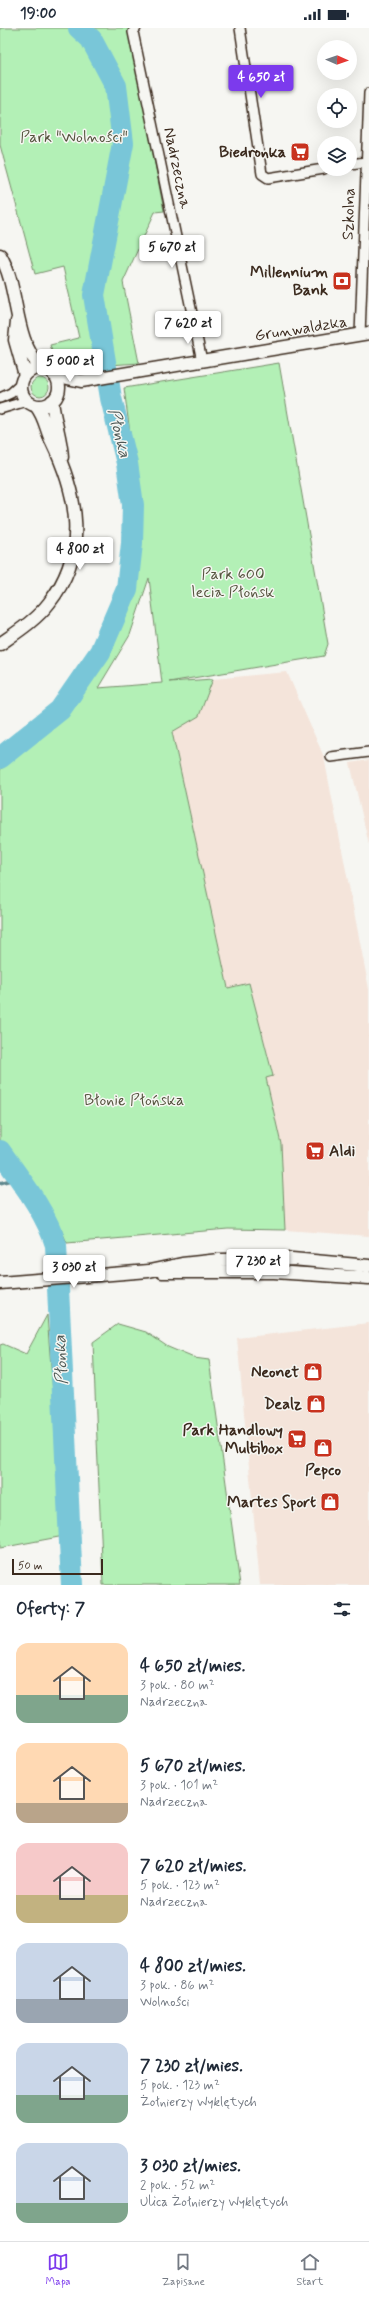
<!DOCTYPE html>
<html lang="pl">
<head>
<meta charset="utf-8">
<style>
	body { margin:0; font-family:Mynerve,sans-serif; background:#f6f6f7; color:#1f2937; height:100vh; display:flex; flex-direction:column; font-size:15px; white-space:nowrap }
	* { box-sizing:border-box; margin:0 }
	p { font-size:13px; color:#747a83 }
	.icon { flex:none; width:22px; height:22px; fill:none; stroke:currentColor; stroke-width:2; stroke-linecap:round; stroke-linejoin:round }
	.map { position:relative; height:1557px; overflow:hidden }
	.sheet { display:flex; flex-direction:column; background:#fff; flex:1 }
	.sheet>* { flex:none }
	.needle { width:26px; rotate:92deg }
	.fabs { position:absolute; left:317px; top:12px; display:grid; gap:8px }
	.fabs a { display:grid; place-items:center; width:40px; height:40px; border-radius:50%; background:#fff; box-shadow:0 4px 16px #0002; font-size:20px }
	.scale { position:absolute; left:12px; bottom:10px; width:91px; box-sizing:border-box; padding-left:4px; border:2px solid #3b2a1e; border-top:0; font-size:11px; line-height:14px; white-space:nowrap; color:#3b2a1e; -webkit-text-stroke:3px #f6f6f2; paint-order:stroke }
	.price { position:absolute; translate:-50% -34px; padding:0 9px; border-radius:4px; background:#fff; color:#222; font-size:13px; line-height:26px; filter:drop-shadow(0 1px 2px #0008) }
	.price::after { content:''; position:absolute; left:50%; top:24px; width:12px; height:9px; margin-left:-6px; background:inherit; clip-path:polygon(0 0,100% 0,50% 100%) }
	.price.selected { background:#7c3aed; color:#fff }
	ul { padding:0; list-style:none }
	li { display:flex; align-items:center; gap:12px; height:100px; padding:0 16px }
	li span { display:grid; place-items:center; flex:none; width:112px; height:80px; border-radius:12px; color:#555 }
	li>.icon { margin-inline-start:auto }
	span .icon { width:48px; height:48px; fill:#fffc; stroke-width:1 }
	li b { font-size:17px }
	h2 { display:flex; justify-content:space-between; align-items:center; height:48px; padding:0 16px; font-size:17px }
	.status { display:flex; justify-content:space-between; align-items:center; height:28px; padding:0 20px; background:#fff; direction:ltr }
	.status svg { height:11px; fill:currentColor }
	.tabs { display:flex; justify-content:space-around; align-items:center; height:56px; border-top:1px solid #e0e1e3; background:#fff; font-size:11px; color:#747a83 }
	.tabs a { display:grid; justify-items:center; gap:2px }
	.tabs .selected { color:#7c3aed }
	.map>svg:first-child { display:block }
	.built { fill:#f4e4da }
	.green { fill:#b3f0b6; stroke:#778d6a; fill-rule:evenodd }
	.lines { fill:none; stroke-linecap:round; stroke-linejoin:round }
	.stream { stroke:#60888e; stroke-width:3.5 }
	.river { stroke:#79c6d8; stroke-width:22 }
	.minor-casing { stroke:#3b2a1e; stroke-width:12 }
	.tertiary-casing { stroke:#3b2a1e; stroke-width:15 }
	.minor { stroke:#f6f6f2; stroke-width:9 }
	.tertiary { stroke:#f6f6f2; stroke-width:12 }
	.labels { text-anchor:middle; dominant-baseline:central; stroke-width:3; stroke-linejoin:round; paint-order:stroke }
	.park-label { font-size:16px; fill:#53523c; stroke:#f6f6f2 }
	.poi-label { font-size:16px; font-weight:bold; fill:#3b2a1e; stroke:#f6f6f2; text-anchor:end }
	.street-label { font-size:16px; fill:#3b2a1e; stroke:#f6f6f2 }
	.water-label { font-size:17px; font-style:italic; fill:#4e5956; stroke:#f6f6f2 }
</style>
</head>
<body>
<div class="status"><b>19:00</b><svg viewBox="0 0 49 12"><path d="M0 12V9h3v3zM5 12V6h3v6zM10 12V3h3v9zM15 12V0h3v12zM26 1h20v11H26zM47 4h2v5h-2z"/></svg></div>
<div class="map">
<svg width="369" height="1557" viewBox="0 0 369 1557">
	<rect width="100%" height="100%" fill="#f6f6f2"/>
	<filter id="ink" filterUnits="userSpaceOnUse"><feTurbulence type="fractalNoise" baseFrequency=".025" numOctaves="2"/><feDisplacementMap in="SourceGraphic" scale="8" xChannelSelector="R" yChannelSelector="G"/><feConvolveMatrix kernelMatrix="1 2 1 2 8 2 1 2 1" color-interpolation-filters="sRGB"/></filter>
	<g filter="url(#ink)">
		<path class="built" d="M287,644l37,85 45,232v247l-84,-6 -4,-86 -15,-67 7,-2 -24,-92 -21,5 -56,-256 27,-16 14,-37z
			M369,732v85l-19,-82z
			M369,1295v262h-109l-23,-247z"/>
		<path class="green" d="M0,0h129l35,183 -9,1 -32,70 16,81 -73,5 -11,-7 -5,-16 29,-7 -16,-71 -28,7 -35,-129z
			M279,335l49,281 -4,12 -155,26 44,-3 -14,37 -27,16 56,256 21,-5 24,93 -7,2 15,66 4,86 -57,-1 -161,14 -6,-14 -61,-87v-372l64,-57 41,-59 27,-63 9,-75 -17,-128zM149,550l13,105 -64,5 32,-53z
			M31 359a9 9 0 1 1 18 0a9 9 0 1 1-18 0Z
			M47,1287l17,221 -64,12v-203l3,-1 23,10z
			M118,1296l28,8 22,15 26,11 15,2 31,225h-137l-10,-243z"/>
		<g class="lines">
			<path class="stream" d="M0,1155l18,-5"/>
			<path class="river" d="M0,730l60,-48 40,-58 27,-63 5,-46 1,-38 -6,-42 -16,-65 -17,-103 29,-152 -7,-57 -25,-47 -12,-11
				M0,1123c21,30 45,59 56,94l16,340"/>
			<defs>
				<path id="minor" d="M136,0l-3,4 69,329
					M240,0l22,146 6,4 56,-9
					M350,136l16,-2
					M360,307l9,-242
					M0,370l11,-5 10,-9
					M0,381l27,-8
					M331,729l38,-5"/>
				<path id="tertiary" d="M0,227c20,33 12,83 41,113
					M17,293l-2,19 10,35
					M21 359a19 19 0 1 1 38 0a19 19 0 1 1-38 0Z
					M54,347l27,6 288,-48
					M52,373c2,19 9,37 10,56
					M0,616c17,-12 36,-24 49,-41 40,-51 29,-107 3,-161 -6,-12 -7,-25 -16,-36
					M162,1244h112l95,6
					M0,1255l149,-12 33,-7 37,-4 73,-1 77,7"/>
			</defs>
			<use href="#minor" class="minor-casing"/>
			<use href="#tertiary" class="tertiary-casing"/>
			<use href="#minor" class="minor"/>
			<use href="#tertiary" class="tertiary"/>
		</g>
	</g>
	<defs>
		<symbol id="supermarket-square" viewBox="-11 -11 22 22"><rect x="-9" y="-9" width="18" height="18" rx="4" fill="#c8321e" stroke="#f6f6f2"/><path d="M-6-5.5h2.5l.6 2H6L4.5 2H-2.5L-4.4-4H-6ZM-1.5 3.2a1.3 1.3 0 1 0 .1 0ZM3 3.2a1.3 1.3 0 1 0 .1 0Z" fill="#fff"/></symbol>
		<symbol id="bank-square" viewBox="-11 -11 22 22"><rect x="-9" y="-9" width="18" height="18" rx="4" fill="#c8321e" stroke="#f6f6f2"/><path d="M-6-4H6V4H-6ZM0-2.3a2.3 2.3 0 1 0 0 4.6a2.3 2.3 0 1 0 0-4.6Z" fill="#fff"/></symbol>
		<symbol id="shop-square" viewBox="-11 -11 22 22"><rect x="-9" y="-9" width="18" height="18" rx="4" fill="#c8321e" stroke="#f6f6f2"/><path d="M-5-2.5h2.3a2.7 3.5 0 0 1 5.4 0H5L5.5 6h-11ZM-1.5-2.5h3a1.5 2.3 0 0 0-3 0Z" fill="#fff"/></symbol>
	</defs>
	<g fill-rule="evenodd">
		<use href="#supermarket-square" x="289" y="113" width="22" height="22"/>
		<use href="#bank-square" x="331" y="242" width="22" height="22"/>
		<use href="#supermarket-square" x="304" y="1112" width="22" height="22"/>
		<use href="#shop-square" x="302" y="1333" width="22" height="22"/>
		<use href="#shop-square" x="305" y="1365" width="22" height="22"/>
		<use href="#supermarket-square" x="286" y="1400" width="22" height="22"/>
		<use href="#shop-square" x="312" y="1409" width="22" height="22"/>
		<use href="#shop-square" x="319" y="1463" width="22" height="22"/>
	</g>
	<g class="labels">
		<g class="park-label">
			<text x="74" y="109">Park "Wolności"</text>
			<text x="233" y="546">Park 600<tspan x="233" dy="18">lecia Płońsk</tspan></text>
			<text x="134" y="1072">Błonie Płońska</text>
		</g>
		<g class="poi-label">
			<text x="286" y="124">Biedronka</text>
			<text x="328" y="244">Millennium<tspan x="328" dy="18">Bank</tspan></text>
			<text x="329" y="1123" text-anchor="start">Aldi</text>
			<text x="299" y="1344">Neonet</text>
			<text x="302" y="1376">Dealz</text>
			<text x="283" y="1402">Park Handlowy<tspan x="283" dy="18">Multibox</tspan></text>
			<text x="323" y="1442" text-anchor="middle">Pepco</text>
			<text x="316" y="1474">Martes Sport</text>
		</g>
		<g class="street-label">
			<text transform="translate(177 140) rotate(78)">Nadrzeczna</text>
			<text transform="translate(349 186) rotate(-88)">Szkolna</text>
			<text transform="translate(301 301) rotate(-9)">Grunwaldzka</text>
		</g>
		<g class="water-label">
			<text transform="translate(119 405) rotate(76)">Płonka</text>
			<text transform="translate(61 1332) rotate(-93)">Płonka</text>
		</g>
	</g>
</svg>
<div class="fabs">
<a><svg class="needle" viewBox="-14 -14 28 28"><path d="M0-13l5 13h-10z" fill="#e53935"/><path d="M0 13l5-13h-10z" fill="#747a83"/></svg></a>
<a><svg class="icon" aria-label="locate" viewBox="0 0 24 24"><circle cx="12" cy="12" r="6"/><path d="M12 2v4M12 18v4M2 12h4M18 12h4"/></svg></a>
<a><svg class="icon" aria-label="layers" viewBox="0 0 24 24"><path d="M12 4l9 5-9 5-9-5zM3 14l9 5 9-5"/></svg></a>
</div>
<div class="scale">50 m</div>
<b class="price selected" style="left:261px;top:71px">4 650 zł</b>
<b class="price" style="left:172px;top:241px">5 670 zł</b>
<b class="price" style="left:188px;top:317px">7 620 zł</b>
<b class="price" style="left:70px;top:355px">5 000 zł</b>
<b class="price" style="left:80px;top:543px">4 800 zł</b>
<b class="price" style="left:258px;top:1255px">7 230 zł</b>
<b class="price" style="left:74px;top:1261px">3 030 zł</b>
</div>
<section class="sheet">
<h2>Oferty: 7<svg class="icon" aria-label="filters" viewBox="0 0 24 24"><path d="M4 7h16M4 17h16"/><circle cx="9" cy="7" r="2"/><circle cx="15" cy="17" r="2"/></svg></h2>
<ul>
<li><span style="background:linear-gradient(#ffd9b3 65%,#7fa58c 0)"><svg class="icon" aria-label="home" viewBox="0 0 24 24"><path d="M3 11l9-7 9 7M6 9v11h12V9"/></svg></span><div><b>4 650 zł/mies.</b><p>3 pok. · 80 m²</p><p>Nadrzeczna</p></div></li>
<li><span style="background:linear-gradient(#ffd9b3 75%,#b9a48a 0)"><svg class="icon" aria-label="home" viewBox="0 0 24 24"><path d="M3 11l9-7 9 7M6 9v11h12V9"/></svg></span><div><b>5 670 zł/mies.</b><p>3 pok. · 101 m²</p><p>Nadrzeczna</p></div></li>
<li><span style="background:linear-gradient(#f6c9c9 65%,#c2b280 0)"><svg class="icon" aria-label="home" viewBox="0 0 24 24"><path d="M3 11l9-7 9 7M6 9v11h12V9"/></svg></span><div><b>7 620 zł/mies.</b><p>5 pok. · 123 m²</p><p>Nadrzeczna</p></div></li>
<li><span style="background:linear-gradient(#c9d6e8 70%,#9aa5b1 0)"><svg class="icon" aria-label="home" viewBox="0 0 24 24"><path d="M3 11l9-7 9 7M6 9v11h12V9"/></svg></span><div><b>4 800 zł/mies.</b><p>3 pok. · 86 m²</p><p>Wolności</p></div></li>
<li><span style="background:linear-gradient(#c9d6e8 65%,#7fa58c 0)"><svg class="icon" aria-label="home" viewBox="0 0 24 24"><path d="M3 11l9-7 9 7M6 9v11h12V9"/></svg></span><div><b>7 230 zł/mies.</b><p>5 pok. · 123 m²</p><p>Żołnierzy Wyklętych</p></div></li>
<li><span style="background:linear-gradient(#c9d6e8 75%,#7fa58c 0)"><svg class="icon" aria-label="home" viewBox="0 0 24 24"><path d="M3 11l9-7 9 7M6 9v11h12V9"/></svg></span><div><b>3 030 zł/mies.</b><p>2 pok. · 52 m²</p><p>Ulica Żołnierzy Wyklętych</p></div></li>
</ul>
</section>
<nav class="tabs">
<a class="selected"><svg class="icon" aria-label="map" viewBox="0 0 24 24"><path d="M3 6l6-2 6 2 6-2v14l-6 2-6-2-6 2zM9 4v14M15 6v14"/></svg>Mapa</a>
<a><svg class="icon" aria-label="saved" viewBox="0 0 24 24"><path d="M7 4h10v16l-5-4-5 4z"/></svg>Zapisane</a>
<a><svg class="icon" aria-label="home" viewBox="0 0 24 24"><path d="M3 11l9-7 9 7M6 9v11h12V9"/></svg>Start</a>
</nav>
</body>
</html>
